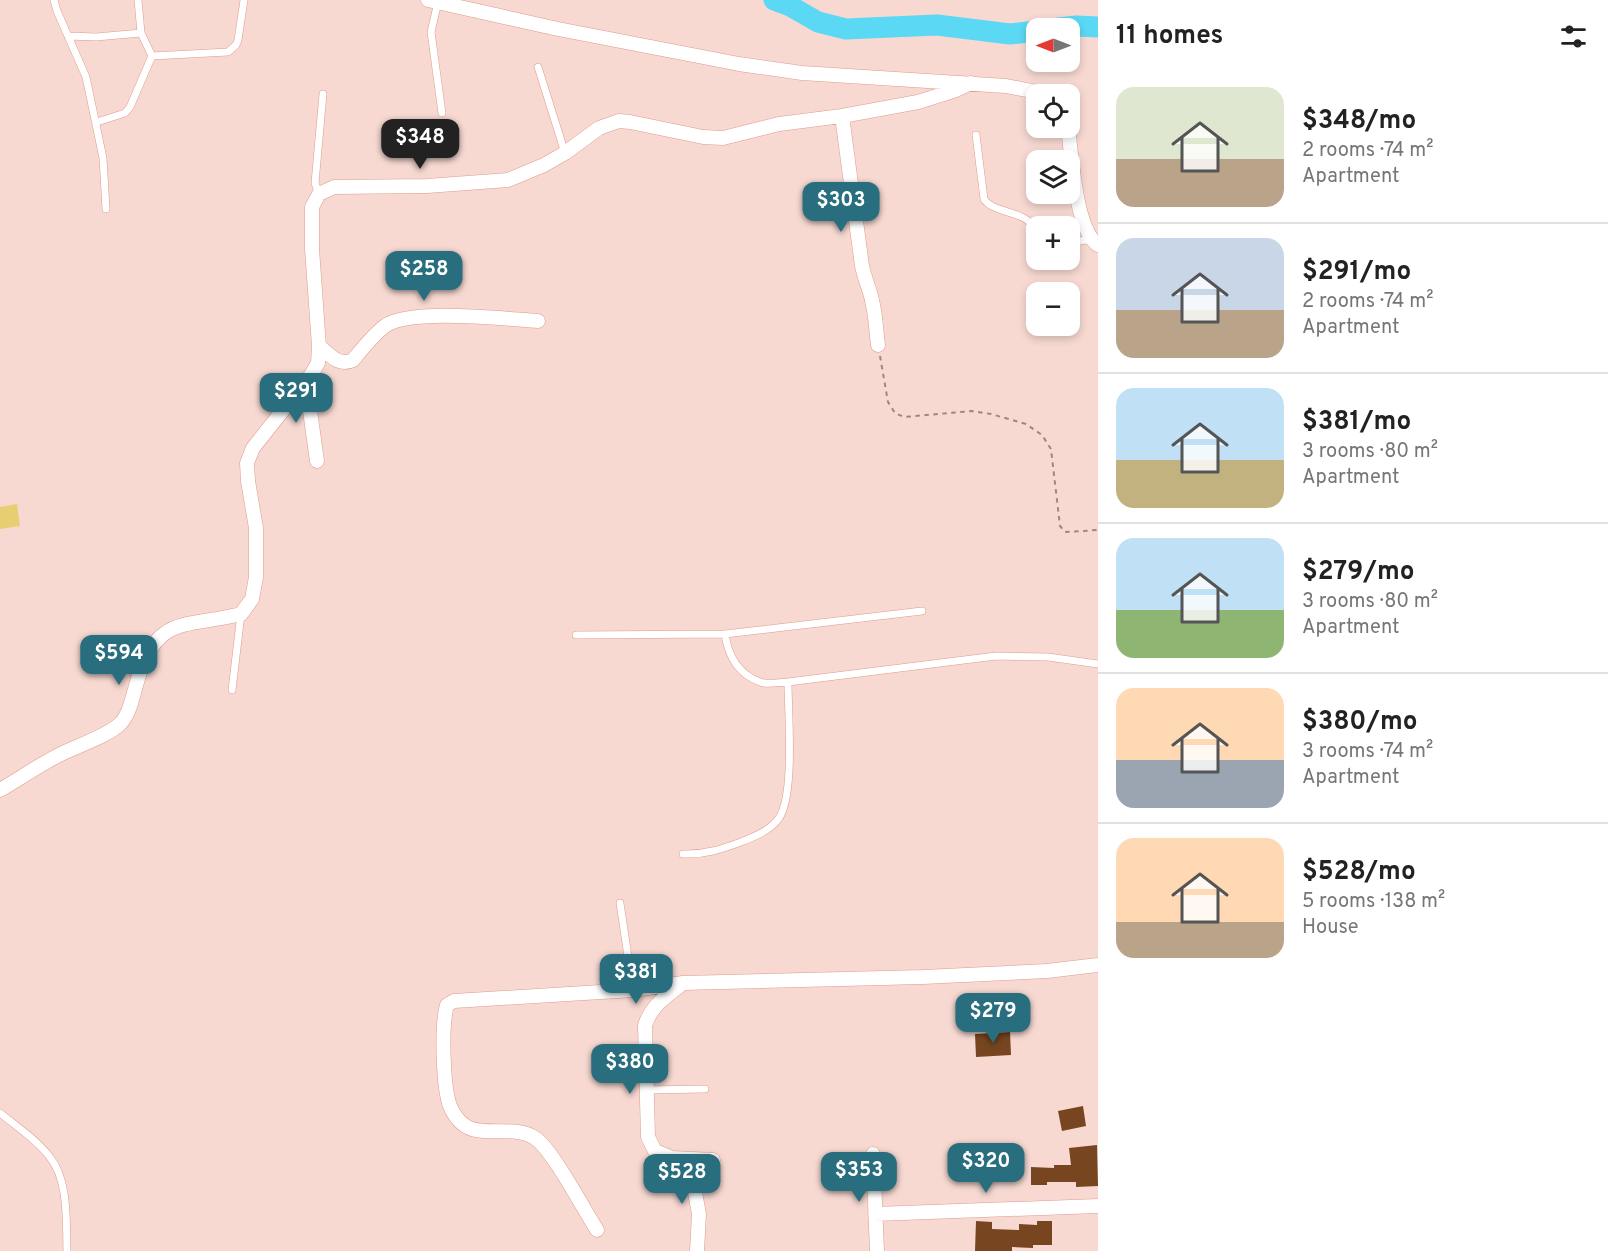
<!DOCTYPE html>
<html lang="en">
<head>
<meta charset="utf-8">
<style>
	body { margin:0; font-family:Overpass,sans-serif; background:#f2f2f2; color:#222; height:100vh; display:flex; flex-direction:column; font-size:22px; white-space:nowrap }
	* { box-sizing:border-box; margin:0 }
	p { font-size:20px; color:#767676 }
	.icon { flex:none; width:33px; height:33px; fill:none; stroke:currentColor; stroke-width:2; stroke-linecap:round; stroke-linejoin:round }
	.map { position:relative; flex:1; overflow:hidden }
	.sheet { display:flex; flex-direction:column; background:#fff; width:510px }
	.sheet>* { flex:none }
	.needle { width:39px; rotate:270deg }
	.tools { position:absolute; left:1026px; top:18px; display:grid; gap:12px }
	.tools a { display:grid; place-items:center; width:54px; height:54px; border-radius:12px; background:#fff; box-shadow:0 3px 9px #0003; font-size:30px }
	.price { position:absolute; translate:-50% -51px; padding:0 14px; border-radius:12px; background:#296e7e; color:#fff; font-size:20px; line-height:39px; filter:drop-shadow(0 2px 3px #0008) }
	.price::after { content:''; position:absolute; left:50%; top:36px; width:18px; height:14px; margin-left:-9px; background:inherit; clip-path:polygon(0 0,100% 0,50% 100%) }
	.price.current { background:#222; color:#fff }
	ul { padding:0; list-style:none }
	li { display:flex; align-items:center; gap:18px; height:150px; padding:0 18px }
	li+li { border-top:2px solid #e0e0e0 }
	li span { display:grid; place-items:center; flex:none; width:168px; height:120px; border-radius:18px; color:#555 }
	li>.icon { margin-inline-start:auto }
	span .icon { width:72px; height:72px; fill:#fffc; stroke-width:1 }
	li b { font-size:26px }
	h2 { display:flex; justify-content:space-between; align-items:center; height:72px; padding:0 18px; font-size:26px }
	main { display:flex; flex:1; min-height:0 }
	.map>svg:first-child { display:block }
	.green { fill:#e7ce73 }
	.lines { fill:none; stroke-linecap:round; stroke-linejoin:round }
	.river { stroke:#5bd8f4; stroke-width:21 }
	.building { fill:#77451f }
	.service-casing { stroke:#e09b8a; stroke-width:8 }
	.minor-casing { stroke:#e09b8a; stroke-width:15 }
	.path { stroke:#a18680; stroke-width:2; stroke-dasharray:4.5 4.5; stroke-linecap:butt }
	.service { stroke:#fff; stroke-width:7 }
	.minor { stroke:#fff; stroke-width:14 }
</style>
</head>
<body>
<main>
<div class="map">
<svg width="1098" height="1251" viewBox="0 0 1098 1251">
	<rect width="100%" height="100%" fill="#f7d9d2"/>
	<path class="green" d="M17,504l3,22 -20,3v-22z"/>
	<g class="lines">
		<path class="river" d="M774,0l16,6 28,16 28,7 91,-4 73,9 26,-3
			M1058,28l19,-2 21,1"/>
	</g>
	<path class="building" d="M1010,1032l1,23 -35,2 -1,-23z
		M1083,1106l3,20 -24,5 -4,-20z
		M1097,1145l1,41 -22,1v-5h-29v3h-16v-18l23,1v-3h17l-2,-17z
		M976,1221l16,1v7l27,1v-6l18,1v-4h15v24h-19v3l-21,-1v4h-37z"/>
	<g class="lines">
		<defs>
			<path id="service" d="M54,0l3,11 29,66 17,81 3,51
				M438,2l-7,30 11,81
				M68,36l28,1 45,-4
				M152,56l76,-4 8,-7 2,-5 6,-40
				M538,67l27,86
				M97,122l28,-9 5,-6 22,-51 -11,-23 -3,-33
				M976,135l8,64c7,12 31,12 43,21 4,3 7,8 9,12
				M319,194l-4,-11 8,-89
				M1070,243l21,-4
				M725,634c3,21 13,40 35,48 7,3 20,0 28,0l208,-26 52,1 50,7
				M576,635l149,-1 197,-23
				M232,690l9,-76
				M683,854c21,1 39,-5 58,-12 13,-5 30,-12 38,-24 16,-23 9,-106 9,-136
				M620,903l13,87
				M646,1090l59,-1
				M0,1113c16,13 36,26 49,43 20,24 17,65 18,95"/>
			<path id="minor" d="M428,0l130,29 181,35 63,9 204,13 41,8
				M842,116l20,150c3,14 9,26 11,39 3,14 3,26 5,40
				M1068,128c4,28 7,101 30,117
				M319,346c11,9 20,21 34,14 9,-11 20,-25 32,-34 26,-18 119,-7 153,-5
				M306,382l11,79
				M0,790c19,-11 39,-25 59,-35 17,-9 47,-18 61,-31 10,-10 13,-29 17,-42 19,-68 48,-54 104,-68l11,-15 4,-22v-49l-8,-47 -1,-18 6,-15 58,-73 7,-12 1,-17 -7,-97v-42l7,-13 15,-7 93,-1 81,-6 36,-15 21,-12 34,-25 20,-7 11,1 73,15 20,1 56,-14 63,-8 76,-14 38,-12 15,-7
				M682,984c-17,13 -30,21 -37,41l3,112 7,14 17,7 41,2
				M873,1154l4,97
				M689,1160l10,54 -2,37
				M875,1214l223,-8
				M597,1230c-13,-20 -45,-81 -62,-92 -18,-12 -43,-3 -63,-9 -10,-3 -18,-13 -22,-23 -7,-19 -9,-80 -3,-101l7,-4 179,-11 50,-7 240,-6 124,-6 51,-6"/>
		</defs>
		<use href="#service" class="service-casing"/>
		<use href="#minor" class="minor-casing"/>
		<path class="path" d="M880,356l8,46 7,11 9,4 68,-6 19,3 35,10 16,11 9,14 9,77 5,6 33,-2"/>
		<use href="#service" class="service"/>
		<use href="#minor" class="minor"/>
	</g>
</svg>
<div class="tools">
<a><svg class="needle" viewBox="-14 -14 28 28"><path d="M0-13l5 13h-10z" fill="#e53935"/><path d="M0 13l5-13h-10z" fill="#767676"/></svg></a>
<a><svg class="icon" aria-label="locate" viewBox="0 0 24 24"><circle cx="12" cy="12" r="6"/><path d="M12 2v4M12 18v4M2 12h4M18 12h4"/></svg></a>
<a><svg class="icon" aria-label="layers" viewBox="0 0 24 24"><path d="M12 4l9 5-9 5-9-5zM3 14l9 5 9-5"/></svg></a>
<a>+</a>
<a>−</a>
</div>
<b class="price current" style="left:420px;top:170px">$348</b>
<b class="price" style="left:841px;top:233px">$303</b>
<b class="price" style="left:424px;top:302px">$258</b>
<b class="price" style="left:296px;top:424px">$291</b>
<b class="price" style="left:119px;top:686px">$594</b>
<b class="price" style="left:636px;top:1005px">$381</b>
<b class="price" style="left:993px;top:1044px">$279</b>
<b class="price" style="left:630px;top:1095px">$380</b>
<b class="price" style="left:986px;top:1194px">$320</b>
<b class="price" style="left:859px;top:1203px">$353</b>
<b class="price" style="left:682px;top:1205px">$528</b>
</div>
<section class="sheet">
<h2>11 homes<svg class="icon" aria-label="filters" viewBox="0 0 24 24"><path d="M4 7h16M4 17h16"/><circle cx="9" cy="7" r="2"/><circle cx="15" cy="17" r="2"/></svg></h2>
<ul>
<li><span style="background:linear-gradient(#dfe7d0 60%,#b9a48a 0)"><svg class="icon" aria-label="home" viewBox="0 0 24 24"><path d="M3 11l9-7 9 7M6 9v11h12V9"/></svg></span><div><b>$348/mo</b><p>2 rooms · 74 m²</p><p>Apartment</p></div></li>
<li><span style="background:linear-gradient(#c9d6e8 60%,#b9a48a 0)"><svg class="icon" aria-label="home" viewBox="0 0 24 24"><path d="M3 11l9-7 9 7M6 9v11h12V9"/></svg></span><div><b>$291/mo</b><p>2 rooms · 74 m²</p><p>Apartment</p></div></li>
<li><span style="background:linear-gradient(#bfe0f5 60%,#c2b280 0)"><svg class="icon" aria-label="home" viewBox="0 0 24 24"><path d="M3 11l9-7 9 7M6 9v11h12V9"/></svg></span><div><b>$381/mo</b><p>3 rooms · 80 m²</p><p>Apartment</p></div></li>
<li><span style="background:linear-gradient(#bfe0f5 60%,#8fb573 0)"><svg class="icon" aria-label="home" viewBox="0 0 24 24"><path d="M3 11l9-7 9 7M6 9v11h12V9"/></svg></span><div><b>$279/mo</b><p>3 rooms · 80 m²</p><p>Apartment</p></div></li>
<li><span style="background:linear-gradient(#ffd9b3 60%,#9aa5b1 0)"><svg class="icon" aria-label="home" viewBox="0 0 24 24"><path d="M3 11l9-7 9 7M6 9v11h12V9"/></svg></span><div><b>$380/mo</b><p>3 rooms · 74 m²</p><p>Apartment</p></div></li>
<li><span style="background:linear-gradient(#ffd9b3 70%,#b9a48a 0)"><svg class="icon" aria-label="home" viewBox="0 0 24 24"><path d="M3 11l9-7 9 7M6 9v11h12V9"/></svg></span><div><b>$528/mo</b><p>5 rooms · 138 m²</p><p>House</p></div></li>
</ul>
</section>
</main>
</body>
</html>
